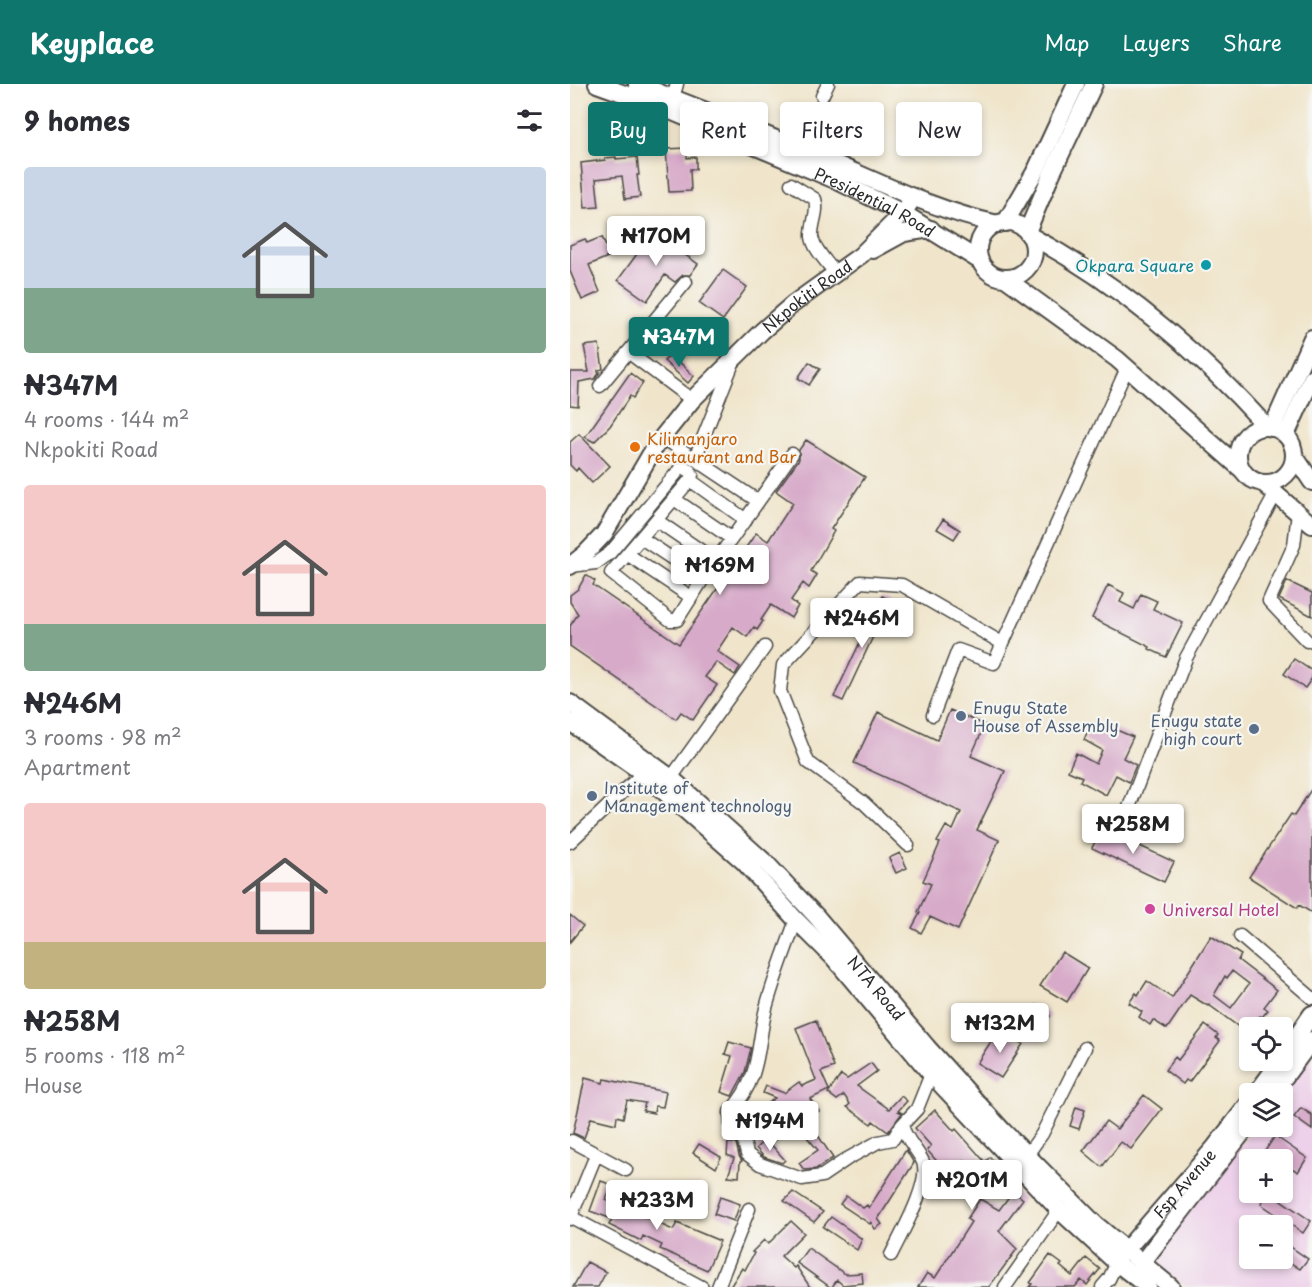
<!DOCTYPE html>
<html lang="en">
<head>
<meta charset="utf-8">
<style>
	body { margin:0; font-family:"Playpen Sans",sans-serif; background:#f2f2f3; color:#2b2b33; height:100vh; display:flex; flex-direction:column; font-size:22px; white-space:nowrap }
	* { box-sizing:border-box; margin:0 }
	p { font-size:20px; color:#7c7c81 }
	.icon { flex:none; width:33px; height:33px; fill:none; stroke:currentColor; stroke-width:2; stroke-linecap:round; stroke-linejoin:round }
	.map { position:relative; flex:1; overflow:hidden }
	.sheet { display:flex; flex-direction:column; background:#fff; width:570px }
	.sheet>* { flex:none }
	.hud { position:absolute; left:18px; top:18px; width:570px; height:54px; display:flex; gap:12px }
	.buttons { position:absolute; left:669px; top:933px; display:grid; gap:12px }
	.buttons a { display:grid; place-items:center; width:54px; height:54px; border-radius:6px; background:#fff; box-shadow:0 3px 9px #0003; font-size:30px }
	.price { position:absolute; translate:-50% -51px; padding:0 14px; border-radius:6px; background:#fff; color:#222; font-size:20px; line-height:39px; filter:drop-shadow(0 2px 3px #0008) }
	.price::after { content:''; position:absolute; left:50%; top:36px; width:18px; height:14px; margin-left:-9px; background:inherit; clip-path:polygon(0 0,100% 0,50% 100%) }
	.price.on { background:#0f766e; color:#fff }
	ul { padding:0; list-style:none }
	li { display:grid; align-content:center; gap:12px; height:318px; padding:0 24px }
	li span { display:grid; place-items:center; height:186px; border-radius:6px; color:#555 }
	li>.icon { margin-inline-start:auto }
	span .icon { width:108px; height:108px; fill:#fffc; stroke-width:1 }
	li b { font-size:26px }
	h2 { display:flex; justify-content:space-between; align-items:center; height:72px; padding:0 24px; font-size:26px }
	.pill { padding:0 21px; border-radius:6px; background:#fff; box-shadow:0 3px 9px #0003; font-size:21px; line-height:54px }
	.pill.on { background:#0f766e; color:#fff }
	header { display:flex; align-items:center; gap:36px; box-sizing:border-box; height:84px; padding:0 30px; background:#0f766e; color:#fff }
	header strong { font-size:28px }
	nav { display:flex; gap:33px; margin-inline-start:auto; font-size:21px }
	main { display:flex; flex:1; min-height:0 }
	.map>svg:first-child { display:block }
	.built { fill:#edd0e9; fill-rule:evenodd }
	.building { fill:#d7aac9; fill-rule:evenodd }
	.lines { fill:none; stroke-linecap:round; stroke-linejoin:round }
	.minor-casing { stroke:#494743; stroke-width:15 }
	.major-casing { stroke:#494743; stroke-width:20 }
	.minor { stroke:#fff; stroke-width:12 }
	.major { stroke:#fff; stroke-width:16 }
	.culture-dot { fill:#0f9aa8; stroke:#f6f6f2; stroke-width:2 }
	.food-dot { fill:#e8710a; stroke:#f6f6f2; stroke-width:2 }
	.service-dot { fill:#5c6f8a; stroke:#f6f6f2; stroke-width:2 }
	.hotel-dot { fill:#d1479c; stroke:#f6f6f2; stroke-width:2 }
	.labels { text-anchor:middle; dominant-baseline:central; stroke-width:4.5; stroke-linejoin:round; paint-order:stroke }
	.street-label { font-size:16px; fill:#2b2b2b; stroke:#f6f6f2 }
	.culture-label { font-size:16px; fill:#0d838f; stroke:#f6f6f2; text-anchor:end }
	.food-label { font-size:16px; fill:#c56008; stroke:#f6f6f2; text-anchor:start }
	.service-label { font-size:16px; fill:#4e5e75; stroke:#f6f6f2; text-anchor:start }
	.hotel-label { font-size:16px; fill:#b23c85; stroke:#f6f6f2; text-anchor:start }
</style>
</head>
<body>
<header>
<strong>Keyplace</strong>
<nav><a>Map</a><a>Layers</a><a>Share</a></nav>
</header>
<main>
<section class="sheet">
<h2>9 homes<svg class="icon" aria-label="filters" viewBox="0 0 24 24"><path d="M4 7h16M4 17h16"/><circle cx="9" cy="7" r="2"/><circle cx="15" cy="17" r="2"/></svg></h2>
<ul>
<li><span style="background:linear-gradient(#c9d6e8 65%,#7fa58c 0)"><svg class="icon" aria-label="home" viewBox="0 0 24 24"><path d="M3 11l9-7 9 7M6 9v11h12V9"/></svg></span><div><b>₦347M</b><p>4 rooms · 144 m²</p><p>Nkpokiti Road</p></div></li>
<li><span style="background:linear-gradient(#f6c9c9 75%,#7fa58c 0)"><svg class="icon" aria-label="home" viewBox="0 0 24 24"><path d="M3 11l9-7 9 7M6 9v11h12V9"/></svg></span><div><b>₦246M</b><p>3 rooms · 98 m²</p><p>Apartment</p></div></li>
<li><span style="background:linear-gradient(#f6c9c9 75%,#c2b280 0)"><svg class="icon" aria-label="home" viewBox="0 0 24 24"><path d="M3 11l9-7 9 7M6 9v11h12V9"/></svg></span><div><b>₦258M</b><p>5 rooms · 118 m²</p><p>House</p></div></li>
</ul>
</section>
<div class="map">
<svg width="742" height="1203" viewBox="0 0 742 1203">
	<rect width="100%" height="100%" fill="#f6f6f2"/>
	<filter id="ink" filterUnits="userSpaceOnUse"><feTurbulence type="fractalNoise" baseFrequency=".0167" numOctaves="2"/><feDisplacementMap in="SourceGraphic" scale="12" xChannelSelector="R" yChannelSelector="G"/><feConvolveMatrix kernelMatrix="1 2 1 2 8 2 1 2 1" color-interpolation-filters="sRGB"/></filter>
	<filter id="wash" filterUnits="userSpaceOnUse"><feTurbulence type="fractalNoise" baseFrequency=".008" numOctaves="4" result="noise"/><feDisplacementMap in="SourceGraphic" scale="24" xChannelSelector="R" yChannelSelector="G"/><feGaussianBlur stdDeviation="1.35" result="paint"/><feColorMatrix in="noise" values="0 0 0 0 0 0 0 0 0 0 0 0 0 0 0 0 0 1.4 0 .05"/><feComposite in="paint" operator="in"/></filter>
	<g filter="url(#wash)">
		<rect width="100%" height="100%" fill="#f0e5cb"/>
		<path class="built" d="M742,967v236h-125l-36,-25 103,-135 28,-1v-32zM680,1076h32v32h-32zM680,1142h32v32h-32z"/>
		<g id="blocks">
			<path class="building" d="M117,64v10l9,-1v12h-6l1,22 -22,1 -3,-43z
				M46,73v2l21,-2 2,18h-2l3,22 -15,2 -3,-23 -26,3 3,28 -14,1 -4,-45 24,-3v-2z
				M83,148l45,32 -8,11h-7l-8,7 -10,-7 -18,26 -29,-21z
				M32,153l8,19 -21,9 11,27 -18,8 -12,-29v-26l15,-6 2,4z
				M153,186l24,17 -24,33 -24,-17z
				M29,260l4,25 -5,1v2h2l-5,7 -16,3 -1,24 -8,-1v-33h19l-5,-26z
				M101,270l23,22 -6,7 -24,-22z
				M239,278l11,7 -11,16 -11,-7z
				M60,289l13,10 -10,15 -3,-2 -20,30 -16,16 -9,-5z
				M9,350l31,32 -18,17 -14,-15 -2,3 -6,-6v-23z
				M236,356l59,37 -34,52 3,2 -23,40 6,4 -8,13 -6,-5 -12,17 7,6 -7,12 -20,-13 -10,15 2,1 -6,9 -3,-3 -7,10 -14,-10 -16,24 23,16 -5,8 -19,-13 -11,15 12,8 -24,35 -12,-8 -5,7 -106,-73v-20l8,-12 -8,-12v-7l8,-6 8,-14 9,6 -2,4 86,59 77,-111 12,8 25,-38 -17,-12 23,-32v-9z
				M373,435l17,11 -6,9 -17,-10z
				M717,497l25,12v23l-33,-17z
				M538,501l16,8 -4,9 14,7 7,-15 16,7 -4,8 30,14 -17,34 -17,-8 1,-2 -58,-29z
				M312,512l8,4 -47,101 -9,-4z
				M724,575l18,12v7l-7,10 -21,-14z
				M380,626l35,15 -14,31 34,15 -28,59 22,10 -41,90 -28,-13 -9,16 -9,-5 8,-15 -2,-1 13,-28 -8,-3 17,-38 -3,-1 9,-16 7,4 8,-18 -107,-49 24,-51 59,28z
				M521,639l12,6 2,-4 28,12 -10,21 13,7 -7,17 -13,-7 -10,20 -26,-14 2,-4 -14,-6 8,-18 20,11 6,-14 -18,-10z
				M742,704v125l-13,-8 -2,3 -48,-31 42,-63 3,2z
				M532,744l72,34 -10,20 -72,-34z
				M330,769l7,15 -11,5 -7,-15z
				M0,831l13,11 -13,16z
				M641,852l30,19 -3,5 39,30 -13,17 4,3 -6,7 -2,-1 -13,17 -38,-28 -1,1 -18,-11 -23,34 -14,-9 -3,5 -11,-8 3,-5 -13,-9 7,-10 2,2 9,-14 25,17zM662,887l17,13 -18,24 -17,-13 11,-19 2,2z
				M492,868l26,16 -21,34 -27,-16z
				M467,921l13,11 -9,11 -13,-11z
				M246,936l18,47 -13,5 8,18 -19,9 9,12 -47,31 -19,-29 22,-15 -12,-5 3,-7 18,7 15,-11 3,4 14,-6 -20,-52z
				M635,941l13,10 -2,3 4,3 -31,41 -3,-2 -3,4 -18,-14 10,-13 3,3z
				M429,945l24,15 -22,34 -24,-15z
				M159,958l22,6 -6,24 -13,24 -11,-4 11,-36 -7,-2z
				M301,979l6,8 -20,15 32,23 12,-13 6,5 -9,10 4,2 -14,19 -15,-11 -2,3 -24,-17 3,-3 -6,-9 -7,5 -9,-7 13,-18 6,4z
				M15,994l18,5 1,-4 62,13 -3,15 -8,-1 -1,7 -11,-2 2,-8 -18,-3 -4,18 -6,-2 -1,8 -25,-6 -7,20 -11,-5z
				M574,1011l18,14 -31,40 -10,-7 -19,25 -19,-16 23,-30 11,8z
				M506,1023l9,3 -6,19 -9,-3z
				M731,1024l11,7v15l-18,-13z
				M365,1026l19,21 2,-2 29,33 5,-5 29,29 -6,5 10,8 -24,32 18,18 -28,38h-71l9,-14 8,5 36,-56 -4,-3 13,-20 19,11 9,-12 -14,-11 -10,10 -15,-14 4,-4 -3,-3 5,-5 -11,-10 -16,13 -21,-24 4,-4 -16,-18z
				M245,1047l18,27 -17,11 -12,1 -5,-7 19,-13 -11,-13z
				M705,1052l32,22 -9,14 -16,-10v-2h-23z
				M196,1055l19,21 -3,3 -18,-6 -8,-9z
				M158,1059h8l3,13 3,5 -2,1 -1,15 -11,-1 6,-18 -7,-3z
				M129,1060l22,13 -5,11 -23,-15z
				M336,1066l8,13 -36,56 4,5 -7,5 -4,-7 -1,2 -30,-20 6,-8 17,12 4,-3 2,3z
				M31,1097l11,4 -6,15 67,30 4,-7 43,18 -13,29 -47,-21 2,-4 -19,-9 -2,5 -32,-16 3,-6 -22,-8z
				M119,1101l17,7 -6,15 -17,-7z
				M223,1108l30,20 -9,10 -30,-21z
				M692,1108h16l-3,4 36,25 -8,12 -42,-29 2,-3 -5,-3z
				M150,1113l20,7 -6,17 -20,-7z
				M261,1133l31,22 -5,11 -34,-23z
				M221,1137l13,12 -23,23 13,12 2,-2 14,21h-80l12,-19 3,2 9,-17 -2,-1 12,-12 4,4z
				M712,1157l26,18 -8,10 -18,-12z
				M238,1164l37,26 17,-1 1,10 -20,2 -6,-5 -5,7h-2l-33,-24z
				M480,1171l12,9 -2,2 12,10 14,-18 14,11 -13,16 -6,-5 -6,7h-46l3,-3 -2,-1z
				M17,1178l19,10 -8,15h-25z"/>
		</g>
	</g>
	<g filter="url(#ink)">
		<use href="#blocks" fill-opacity="0" stroke="#494743" stroke-width="1.5"/>
		<g class="lines">
			<defs>
				<path id="minor" d="M252,12l6,-12
					M103,14l4,-14
					M221,100l24,15c4,13 -4,25 -3,38 2,13 16,26 23,36
					M58,268l64,48
					M30,302l86,-104
					M92,353l96,64
					M125,374l38,-95
					M120,396l56,40
					M104,415l57,39
					M728,429l-4,32 -25,56 38,40
					M86,436l60,41
					M71,454l62,41
					M57,470l64,43
					M0,482l26,-3 14,-10 70,-84 4,-1 6,3 2,4 -2,5 -79,93 59,47h7l26,-41 89,-125
					M363,631l25,-65 36,13 133,-295
					M101,694l94,-131
					M553,739l63,-165 89,-163
					M0,758l73,-69
					M338,761l-44,-42 -56,-41 -28,-71 3,-26 77,-83 42,3 100,58
					M226,836c-10,29 -22,58 -30,88 -10,42 -4,68 -36,104l1,14 12,12 4,16 13,10 42,15 20,-3 25,-17 31,-17 15,-3 9,-14
					M670,852l72,62
					M2,1057l54,29
					M457,1071l15,-21 43,-86
					M1,1133l131,70
					M0,1135l26,-64
					M321,1171c9,-19 40,-72 32,-93 -5,-12 -18,-23 -21,-37l15,-16 14,-35
					M148,1203l31,-78
					M435,1203l54,-77
					M532,1203l7,-8 10,-21"/>
				<g id="major">
					<path id="s1" d="M27,0l64,23 172,72 70,34 77,48"/>
					<path d="M67,0c67,26 133,52 199,80 53,23 105,48 162,60"/>
					<circle cx="436" cy="166" r="28"/>
					<path d="M435,139l31,-53 40,-86"/>
					<path d="M457,148l24,-57 43,-91"/>
					<path d="M459,151c91,49 169,116 238,192"/>
					<path d="M303,166l31,-17 27,-4"/>
					<path d="M435,194l112,81 123,109"/>
					<circle cx="696" cy="371" r="28"/>
					<path d="M702,344l40,-90"/>
					<path d="M716,351l26,-57"/>
					<path d="M724,371l18,27"/>
					<path d="M693,399l49,42"/>
					<path id="s2" d="M0,482l16,-13 18,-19 52,-89 36,-45 70,-69 31,-27 68,-49 42,-42 11,-16"/>
					<path id="s3" d="M0,619l101,75 96,86 49,52 111,131 76,84 92,93 76,63"/>
					<path d="M0,638l73,51 101,89 52,58 38,38 97,116 128,136 59,54 30,23"/>
					<path d="M712,974l30,-44"/>
					<path d="M686,1010l25,-34"/>
					<path d="M702,1010l40,-54"/>
					<path id="s4" d="M555,1167l90,-104 35,-45"/>
					<path d="M571,1180l109,-141"/>
				</g>
			</defs>
			<use href="#minor" class="minor-casing"/>
			<use href="#major" class="major-casing"/>
			<use href="#minor" class="minor"/>
			<use href="#major" class="major"/>
		</g>
	</g>
	<circle class="culture-dot" cx="636" cy="181" r="6"/>
	<circle class="food-dot" cx="65" cy="363" r="6"/>
	<g class="service-dot">
		<circle cx="391" cy="632" r="6"/>
		<circle cx="684" cy="645" r="6"/>
		<circle cx="22" cy="712" r="6"/>
	</g>
	<circle class="hotel-dot" cx="580" cy="825" r="6"/>
	<g class="labels">
		<g class="street-label">
			<text stroke="none"><textPath href="#s1" startOffset="302">Presidential Road</textPath></text>
			<text stroke="none"><textPath href="#s2" startOffset="363">Nkpokiti Road</textPath></text>
			<text stroke="none"><textPath href="#s3" startOffset="420">NTA Road</textPath></text>
			<text stroke="none"><textPath href="#s4" startOffset="90">Fsp Avenue</textPath></text>
		</g>
		<g class="culture-label">
			<text x="624" y="181">Okpara Square</text>
		</g>
		<g class="food-label">
			<text x="77" y="354">Kilimanjaro<tspan x="77" dy="18">restaurant and Bar</tspan></text>
		</g>
		<g class="service-label">
			<text x="403" y="623">Enugu State<tspan x="403" dy="18">House of Assembly</tspan></text>
			<text x="672" y="636" text-anchor="end">Enugu state<tspan x="672" dy="18">high court</tspan></text>
			<text x="34" y="703">Institute of<tspan x="34" dy="18">Management technology</tspan></text>
		</g>
		<g class="hotel-label">
			<text x="592" y="825">Universal Hotel</text>
		</g>
	</g>
</svg>
<div class="buttons">
<a><svg class="icon" aria-label="locate" viewBox="0 0 24 24"><circle cx="12" cy="12" r="6"/><path d="M12 2v4M12 18v4M2 12h4M18 12h4"/></svg></a>
<a><svg class="icon" aria-label="layers" viewBox="0 0 24 24"><path d="M12 4l9 5-9 5-9-5zM3 14l9 5 9-5"/></svg></a>
<a>+</a>
<a>−</a>
</div>
<b class="price" style="left:86px;top:183px">₦170M</b>
<b class="price on" style="left:109px;top:284px">₦347M</b>
<b class="price" style="left:150px;top:512px">₦169M</b>
<b class="price" style="left:292px;top:565px">₦246M</b>
<b class="price" style="left:563px;top:771px">₦258M</b>
<b class="price" style="left:430px;top:970px">₦132M</b>
<b class="price" style="left:200px;top:1068px">₦194M</b>
<b class="price" style="left:402px;top:1127px">₦201M</b>
<b class="price" style="left:87px;top:1147px">₦233M</b>
<div class="hud">
<a class="pill on">Buy</a>
<a class="pill">Rent</a>
<a class="pill">Filters</a>
<a class="pill">New</a>
</div>
</div>
</main>
</body>
</html>
